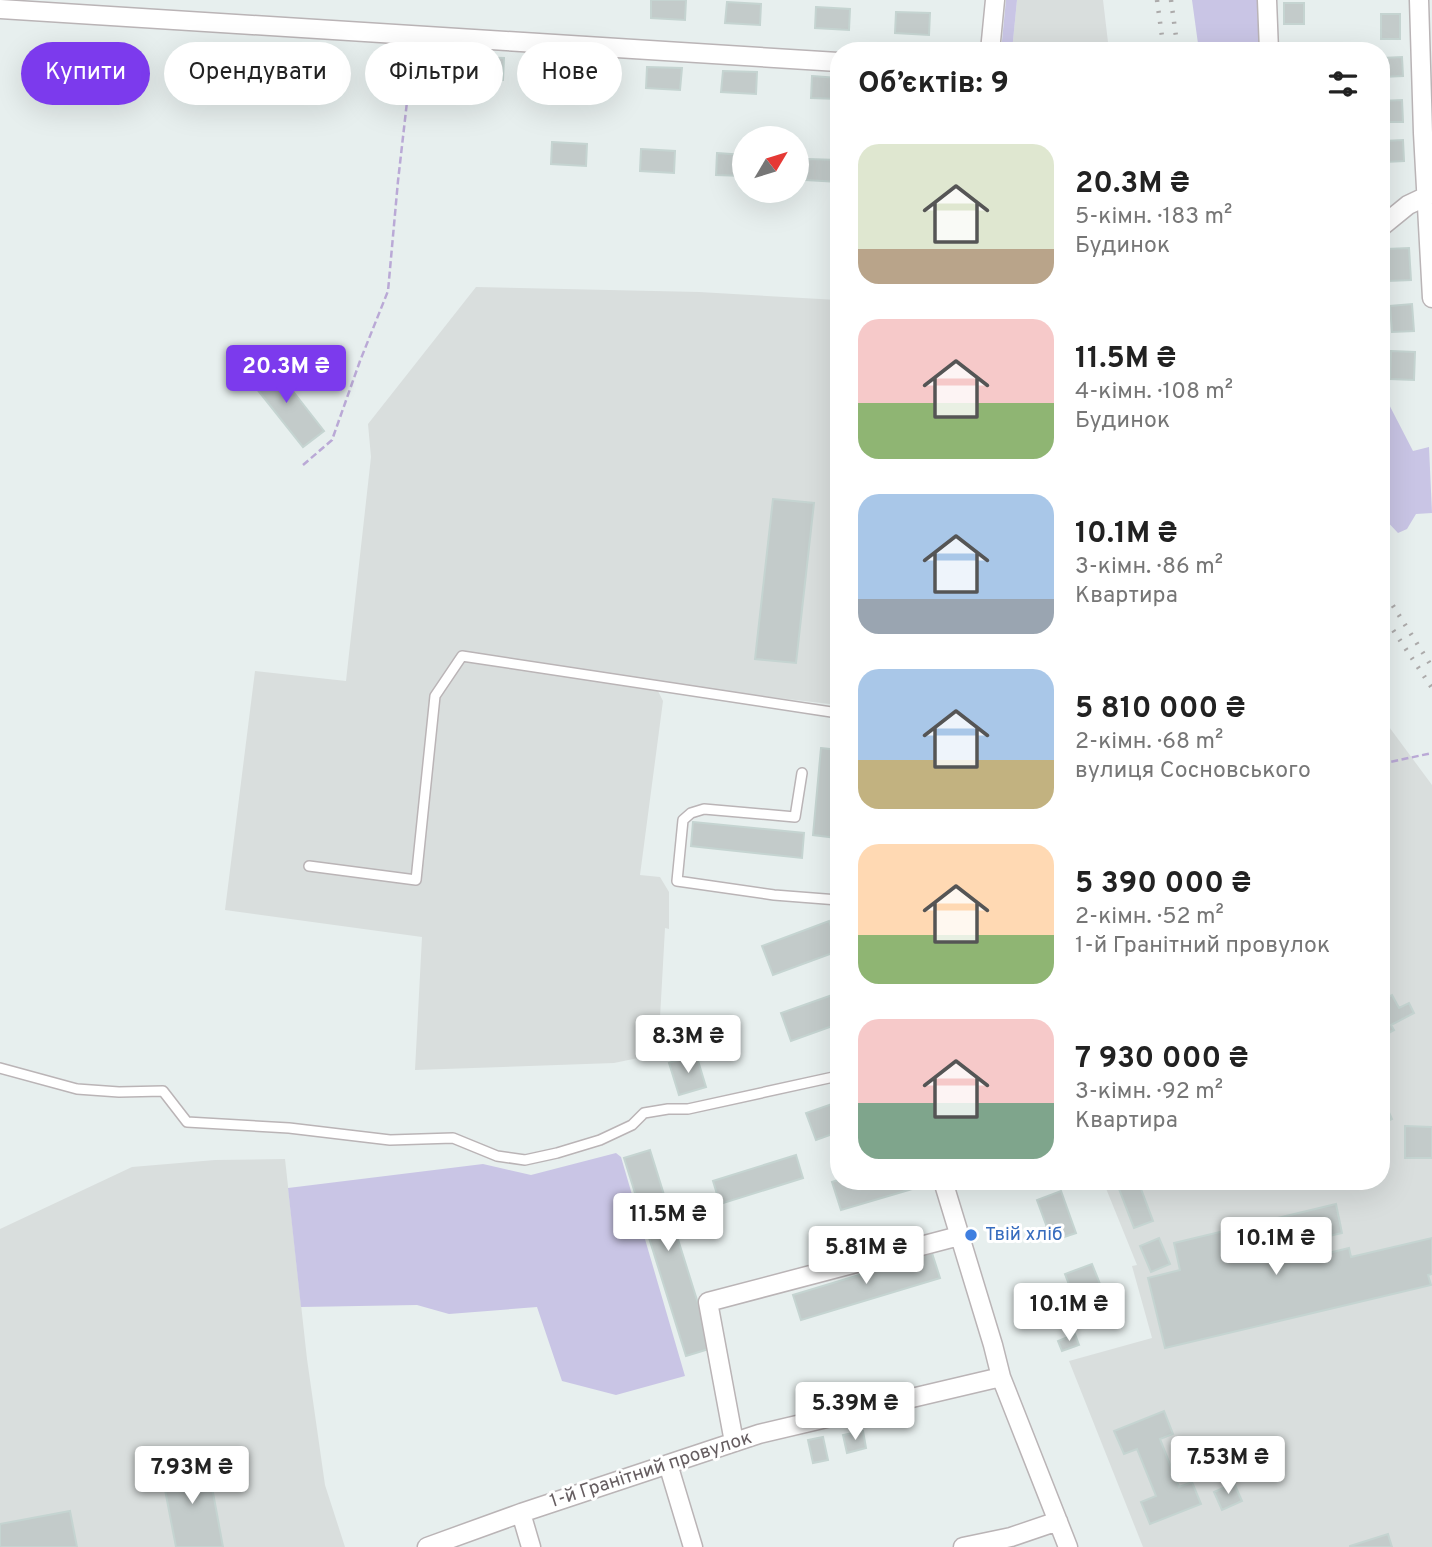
<!DOCTYPE html>
<html lang="uk">
<head>
<meta charset="utf-8">
<style>
	body { margin:0; font-family:Overpass,sans-serif; background:#f6f6f6; color:#222; height:100vh; display:flex; flex-direction:column; font-size:26px; white-space:nowrap }
	* { box-sizing:border-box; margin:0 }
	p { font-size:23px; color:#767676 }
	.icon { flex:none; width:38px; height:38px; fill:none; stroke:currentColor; stroke-width:2; stroke-linecap:round; stroke-linejoin:round }
	.map { position:relative; flex:1; overflow:hidden }
	.details { position:absolute; left:830px; top:42px; width:560px; height:1148px; display:flex; flex-direction:column; background:#fff; border-radius:28px; box-shadow:0 7px 28px #0002 }
	.details>* { flex:none }
	.guide { position:absolute; left:21px; top:42px; width:665px; height:63px; display:flex; gap:14px }
	.needle { width:46px; rotate:52deg }
	.fabs { position:absolute; left:732px; top:126px; display:grid; gap:14px }
	.fabs a { display:grid; place-items:center; width:77px; height:77px; border-radius:50%; background:#fff; box-shadow:0 7px 28px #0002; font-size:35px }
	.price { position:absolute; translate:-50% -60px; padding:0 16px; border-radius:7px; background:#fff; color:#222; font-size:23px; line-height:46px; filter:drop-shadow(0 2px 4px #0008) }
	.price::after { content:''; position:absolute; left:50%; top:42px; width:21px; height:16px; margin-left:-10px; background:inherit; clip-path:polygon(0 0,100% 0,50% 100%) }
	.price.on { background:#7c3aed; color:#fff }
	ul { padding:0; list-style:none }
	li { display:flex; align-items:center; gap:21px; height:175px; padding:0 28px }
	li span { display:grid; place-items:center; flex:none; width:196px; height:140px; border-radius:21px; color:#555 }
	li>.icon { margin-inline-start:auto }
	span .icon { width:84px; height:84px; fill:#fffc; stroke-width:1 }
	li b { font-size:30px }
	h2 { display:flex; justify-content:space-between; align-items:center; height:84px; padding:0 28px; font-size:30px }
	.chip { padding:0 24px; border-radius:32px; background:#fff; box-shadow:0 7px 28px #0002; font-size:24px; line-height:63px }
	.chip.on { background:#7c3aed; color:#fff }
	.map>svg:first-child { display:block }
	.industrial { fill:#d9dedd }
	.green { fill:#c9c5e5 }
	.building { fill:#c3cbca; stroke:#c5d4d1; stroke-width:2 }
	.lines { fill:none; stroke-linecap:round; stroke-linejoin:round }
	.service-casing { stroke:#bab4b6; stroke-width:12 }
	.minor-casing { stroke:#bab4b6; stroke-width:21 }
	.path { stroke:#baa9d6; stroke-width:2.5; stroke-dasharray:7 3.5; stroke-linecap:butt }
	.service { stroke:#fff; stroke-width:9 }
	.minor { stroke:#fff; stroke-width:18 }
	.rail { stroke:#acaaaa; stroke-width:4.5; stroke-dasharray:2 9; stroke-linecap:butt }
	.shop-dot { fill:#3f7fe0; stroke:#fff; stroke-width:2.5 }
	.labels { text-anchor:middle; dominant-baseline:central; stroke-width:6; stroke-linejoin:round; paint-order:stroke }
	.shop-label { font-size:19px; fill:#366cbe; stroke:#fff; text-anchor:start }
	.street-label { font-size:19px; fill:#665e61; stroke:#fff }
</style>
</head>
<body>
<div class="map">
<svg width="1432" height="1547" viewBox="0 0 1432 1547">
	<rect width="100%" height="100%" fill="#e7efee"/>
	<path class="industrial" d="M1017,0h86l6,51h-97z
		M476,287l223,5 139,8v405l-184,-22 9,18 -23,174 20,2 9,15v37l-4,-1 -6,108h4l4,16 -53,11 -199,7 7,-133 -197,-27 30,-239 91,10 25,-224 -3,-33z
		M1381,716l51,69v762h-289l-74,-186 83,-23 -20,-72 5,-1 -34,-84h278z
		M285,1159l22,200 18,126 20,62h-345v-318l132,-62 83,-7z"/>
	<path class="green" d="M1006,0h11l-5,51h-11z
		M1192,0h68l3,51h-64z
		M1381,389l32,62 16,-4 3,66 -16,1 -9,15 -9,4 -17,-18z
		M616,1153l5,4 64,219 -69,19 -54,-14 -25,-74 -88,7 -32,-9 -116,2 -13,-119 195,-24 48,11z"/>
	<path class="building" d="M651,0h35l-1,20 -34,-2z
		M727,2l34,2 -1,21 -35,-2z
		M1284,3h20v21h-20z
		M816,7l34,2 -1,21 -34,-2z
		M896,12l34,1 -1,22 -34,-2z
		M1381,14h19v25h-19z
		M469,57l35,1 -1,22 -35,-2z
		M1402,57l1,19 -21,1v-19z
		M558,61l34,2 -1,22 -34,-2z
		M647,67l35,1 -2,22 -34,-2z
		M723,71l34,1 -1,22 -35,-2z
		M812,76l26,2v21l-27,-1z
		M1402,100l1,22h-21l-1,-21z
		M1403,140l1,21 -19,1 -1,-21z
		M552,142l35,2 -1,22 -35,-2z
		M641,149l34,2 -1,22 -34,-2z
		M717,153l27,2v21l-28,-1z
		M807,159l31,1v22l-32,-2z
		M1409,248l2,32 -23,1 -1,-32z
		M1412,304l2,27 -22,1 -2,-26z
		M1391,351l24,1 -1,28 -24,-1z
		M270,362l54,69 -21,16 -54,-68z
		M773,499l41,4 -18,160 -41,-4z
		M821,748l17,2v88l-25,-3z
		M693,822l111,11 -2,25 -111,-12z
		M829,921l9,25v5l-65,24 -11,-29z
		M838,993v31l-47,17 -10,-28z
		M1392,995l7,13 10,-5 5,10 -23,12 3,5 -13,7v-39l1,2z
		M696,1054l10,33 -27,8 -10,-32z
		M1381,1095l11,24 -11,5z
		M838,1102v30l-22,8 -10,-27z
		M1405,1126l27,1v31h-27z
		M650,1150l62,198 -26,8 -62,-198z
		M796,1155l7,23 -83,26 -7,-23z
		M838,1180l71,1 3,8 -71,21 -9,-28z
		M1116,1181h22l15,40 -19,7z
		M1061,1191l15,42 -24,8 -15,-41z
		M1336,1204l6,29 -30,7 4,16 33,-8 2,9 81,-19v36l-4,1 3,10 -266,63 -17,-70 32,-8 -6,-27z
		M1159,1238l11,26 -19,8 -11,-26z
		M932,1253l8,25 -139,42 -8,-25z
		M1092,1264l20,50 -28,10 -19,-50z
		M1075,1334l4,11 -17,6 -4,-10z
		M1164,1411l9,23 -13,5 19,48 13,-5 9,22 -51,20 -9,-22 15,-6 -19,-47 -13,5 -10,-23z
		M863,1431l3,17 -19,5 -4,-18z
		M823,1437l5,23 -15,3 -5,-23z
		M207,1460l16,87h-47l-15,-78z
		M1234,1483l8,18 -20,9 -8,-18z
		M70,1511l7,36h-77v-23z
		M1388,1534l4,13h-42v-1z"/>
	<g class="lines">
		<defs>
			<path id="service" d="M802,773l-7,44 -91,-8 -13,4 -8,7 -6,61 97,14 64,5
				M309,866l107,14 19,-184 27,-40 376,57
				M0,1068l77,21 42,3 44,-1 24,31 102,6 101,12 63,-2 44,18 28,4 32,-7 43,-13 32,-15 12,-12 24,-4h20l150,-33"/>
			<path id="minor" d="M1267,0l2,51
				M1419,0l4,133 9,165
				M0,9l838,53
				M990,51l5,-51
				M1381,227l27,-22 19,-9
				M943,1181l50,164 8,32 67,170
				M734,1442l-26,-140 251,-66
				M668,1464l25,83
				M521,1513l10,34
				M427,1547l94,-34 238,-79 242,-57
				M963,1547l48,-10 47,-16"/>
		</defs>
		<use href="#service" class="service-casing"/>
		<use href="#minor" class="minor-casing"/>
		<path class="path" d="M303,465l29,-25 28,-79 28,-70 10,-110 15,-132
			M1381,764l51,-11"/>
		<use href="#service" class="service"/>
		<use href="#minor" class="minor"/>
		<path class="rail" d="M1157,0l7,51
			M1171,0l7,51
			M1381,587l51,80
			M1381,612l51,76"/>
	</g>
	<circle class="shop-dot" cx="971" cy="1235" r="7"/>
	<g class="labels">
		<g class="shop-label">
			<text x="985" y="1235">Твій хліб</text>
		</g>
		<g class="street-label">
			<text transform="translate(651 1470) rotate(-18)">1-й Гранітний провулок</text>
		</g>
	</g>
</svg>
<div class="fabs">
<a><svg class="needle" viewBox="-14 -14 28 28"><path d="M0-13l5 13h-10z" fill="#e53935"/><path d="M0 13l5-13h-10z" fill="#767676"/></svg></a>
</div>
<b class="price on" style="left:286px;top:405px">20.3M ₴</b>
<b class="price" style="left:688px;top:1075px">8.3M ₴</b>
<b class="price" style="left:668px;top:1253px">11.5M ₴</b>
<b class="price" style="left:1276px;top:1277px">10.1M ₴</b>
<b class="price" style="left:866px;top:1286px">5.81M ₴</b>
<b class="price" style="left:1069px;top:1343px">10.1M ₴</b>
<b class="price" style="left:855px;top:1442px">5.39M ₴</b>
<b class="price" style="left:1228px;top:1496px">7.53M ₴</b>
<b class="price" style="left:192px;top:1506px">7.93M ₴</b>
<div class="guide">
<a class="chip on">Купити</a>
<a class="chip">Орендувати</a>
<a class="chip">Фільтри</a>
<a class="chip">Нове</a>
</div>
<section class="details">
<h2>Об’єктів: 9<svg class="icon" aria-label="filters" viewBox="0 0 24 24"><path d="M4 7h16M4 17h16"/><circle cx="9" cy="7" r="2"/><circle cx="15" cy="17" r="2"/></svg></h2>
<ul>
<li><span style="background:linear-gradient(#dfe7d0 75%,#b9a48a 0)"><svg class="icon" aria-label="home" viewBox="0 0 24 24"><path d="M3 11l9-7 9 7M6 9v11h12V9"/></svg></span><div><b>20.3M ₴</b><p>5-кімн. · 183 m²</p><p>Будинок</p></div></li>
<li><span style="background:linear-gradient(#f6c9c9 60%,#8fb573 0)"><svg class="icon" aria-label="home" viewBox="0 0 24 24"><path d="M3 11l9-7 9 7M6 9v11h12V9"/></svg></span><div><b>11.5M ₴</b><p>4-кімн. · 108 m²</p><p>Будинок</p></div></li>
<li><span style="background:linear-gradient(#a9c7e8 75%,#9aa5b1 0)"><svg class="icon" aria-label="home" viewBox="0 0 24 24"><path d="M3 11l9-7 9 7M6 9v11h12V9"/></svg></span><div><b>10.1M ₴</b><p>3-кімн. · 86 m²</p><p>Квартира</p></div></li>
<li><span style="background:linear-gradient(#a9c7e8 65%,#c2b280 0)"><svg class="icon" aria-label="home" viewBox="0 0 24 24"><path d="M3 11l9-7 9 7M6 9v11h12V9"/></svg></span><div><b>5 810 000 ₴</b><p>2-кімн. · 68 m²</p><p>вулиця Сосновського</p></div></li>
<li><span style="background:linear-gradient(#ffd9b3 65%,#8fb573 0)"><svg class="icon" aria-label="home" viewBox="0 0 24 24"><path d="M3 11l9-7 9 7M6 9v11h12V9"/></svg></span><div><b>5 390 000 ₴</b><p>2-кімн. · 52 m²</p><p>1-й Гранітний провулок</p></div></li>
<li><span style="background:linear-gradient(#f6c9c9 60%,#7fa58c 0)"><svg class="icon" aria-label="home" viewBox="0 0 24 24"><path d="M3 11l9-7 9 7M6 9v11h12V9"/></svg></span><div><b>7 930 000 ₴</b><p>3-кімн. · 92 m²</p><p>Квартира</p></div></li>
</ul>
</section>
</div>
</body>
</html>
